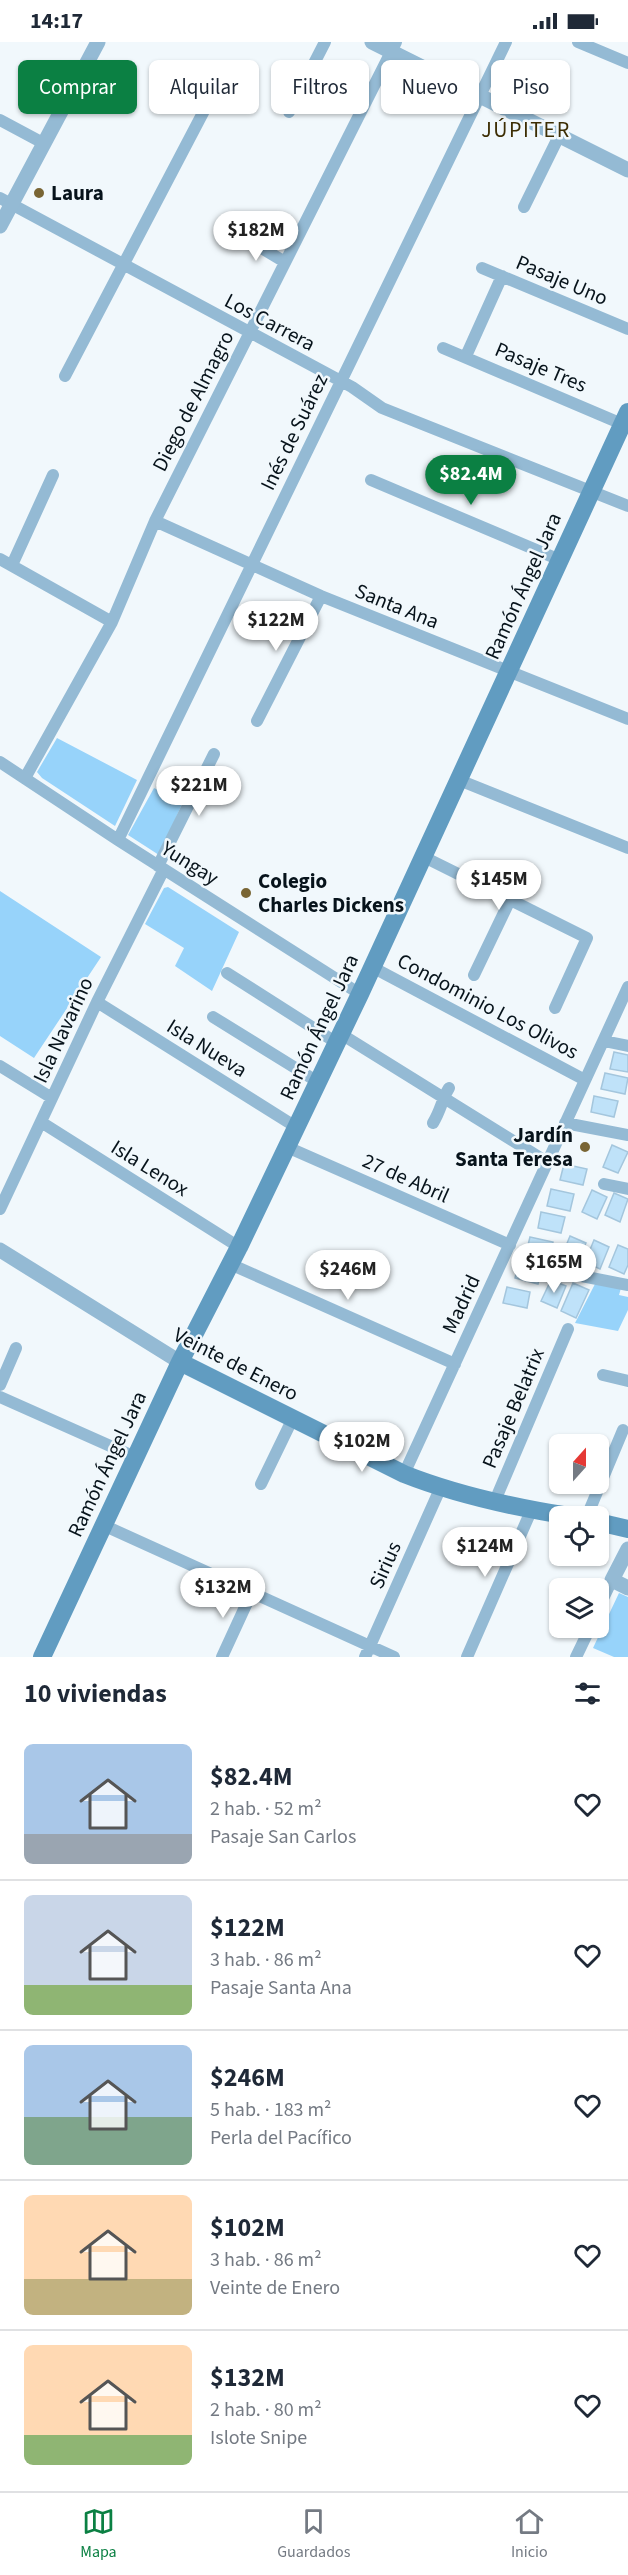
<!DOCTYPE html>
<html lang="es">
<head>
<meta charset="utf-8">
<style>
	body { margin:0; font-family:"Source Sans 3",sans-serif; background:#f2f2f3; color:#1f2937; height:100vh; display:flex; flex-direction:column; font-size:22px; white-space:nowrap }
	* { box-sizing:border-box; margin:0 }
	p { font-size:20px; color:#747a83 }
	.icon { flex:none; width:33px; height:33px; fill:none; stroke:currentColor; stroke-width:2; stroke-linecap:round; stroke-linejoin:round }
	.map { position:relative; height:1615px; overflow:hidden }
	.side { display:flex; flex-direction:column; background:#fff; flex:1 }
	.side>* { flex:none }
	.guide { position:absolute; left:18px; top:18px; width:592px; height:54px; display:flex; gap:12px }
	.needle { width:39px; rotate:21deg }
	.fabs { position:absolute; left:549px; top:1392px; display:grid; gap:12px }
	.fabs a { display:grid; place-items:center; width:60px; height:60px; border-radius:9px; background:#fff; box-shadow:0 2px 4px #0004; font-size:30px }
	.price { position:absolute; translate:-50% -51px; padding:0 14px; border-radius:21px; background:#fff; color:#222; font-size:20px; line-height:39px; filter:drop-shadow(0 2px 3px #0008) }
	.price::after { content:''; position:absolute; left:50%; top:36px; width:18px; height:14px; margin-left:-9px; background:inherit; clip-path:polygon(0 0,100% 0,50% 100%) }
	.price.current { background:#0b8043; color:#fff }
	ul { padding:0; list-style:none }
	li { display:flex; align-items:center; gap:18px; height:150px; padding:0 24px }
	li+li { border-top:2px solid #e0e1e3 }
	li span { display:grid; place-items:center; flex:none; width:168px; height:120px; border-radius:9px; color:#555 }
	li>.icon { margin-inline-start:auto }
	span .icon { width:72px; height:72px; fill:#fffc; stroke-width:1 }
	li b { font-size:26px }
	h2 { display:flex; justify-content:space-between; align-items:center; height:72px; padding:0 24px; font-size:26px }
	.pill { padding:0 21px; border-radius:9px; background:#fff; box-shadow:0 2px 4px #0004; font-size:21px; line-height:54px }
	.pill.current { background:#0b8043; color:#fff }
	.status { display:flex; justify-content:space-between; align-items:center; height:42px; padding:0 30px; background:#fff; direction:ltr }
	.status svg { height:16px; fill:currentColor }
	.tab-bar { display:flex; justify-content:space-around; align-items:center; height:84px; border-top:2px solid #e0e1e3; background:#fff; font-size:16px; color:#747a83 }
	.tab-bar a { display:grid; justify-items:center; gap:3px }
	.tab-bar .current { color:#0b8043 }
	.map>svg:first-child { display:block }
	.green { fill:#97d3fa }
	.building { fill:#bfe2f9; stroke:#a4c6dd; stroke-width:1.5 }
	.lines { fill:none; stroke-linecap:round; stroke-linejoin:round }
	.minor { stroke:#94bad4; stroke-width:12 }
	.tertiary { stroke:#94bad4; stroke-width:15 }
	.secondary { stroke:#619cc1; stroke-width:18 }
	.poi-dot { fill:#796534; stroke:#f1f8fc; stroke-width:2 }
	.labels { text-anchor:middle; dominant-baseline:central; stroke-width:5; stroke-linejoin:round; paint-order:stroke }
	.poi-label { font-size:21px; font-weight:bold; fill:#07131b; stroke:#f1f8fc; text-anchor:start }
	.street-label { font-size:21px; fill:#07131b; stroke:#f1f8fc }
	.neighbourhood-label { font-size:22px; letter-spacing:1.5px; fill:#3d2e04; stroke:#f1f8fc }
</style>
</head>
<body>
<div class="status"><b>14:17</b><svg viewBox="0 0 49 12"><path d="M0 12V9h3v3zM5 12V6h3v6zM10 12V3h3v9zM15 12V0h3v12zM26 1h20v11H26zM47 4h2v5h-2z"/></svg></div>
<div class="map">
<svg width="628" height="1615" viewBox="0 0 628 1615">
	<rect width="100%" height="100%" fill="#f1f8fc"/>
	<path class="green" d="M57,696l80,42 -22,46 -73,-48 -5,-6z
		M154,746l29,14 -24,53 -31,-20z
		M168,845l71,45 -27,59 -37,-25 9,-18 -39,-24 19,-36z
		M0,849l101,66 -67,101 -34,-22z
		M595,1242l26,4 -2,7 9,2v13l-10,21 -43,-8z
		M619,1551l9,4v60h-14l-21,-9z"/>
	<path class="building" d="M614,1010l14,3v17l-18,-3z
		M605,1031l23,5 -3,16 -24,-5z
		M594,1054l24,5 -4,16 -23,-5z
		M612,1103l16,7 -10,21 -15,-6z
		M564,1122l23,5 -4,16 -23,-5z
		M551,1147l23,5 -4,17 -23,-5z
		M592,1148l15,7 -10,22 -15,-7z
		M614,1151l14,6 -8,23 -15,-7z
		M541,1170l24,5 -4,16 -23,-5z
		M570,1194l16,7 -10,22 -15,-7z
		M530,1195l23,5 -3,16 -24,-5z
		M594,1198l15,7 -9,22 -15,-7z
		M618,1203l10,4v16l-4,9 -15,-7z
		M519,1220l23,5 -4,17 -23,-6z
		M551,1238l15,6 -9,22 -16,-7z
		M573,1241l16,7 -13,28 -15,-7z
		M507,1245l23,5 -3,16 -24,-5z"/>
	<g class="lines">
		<path class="minor" d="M578,0l50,21
			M289,70l36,-70
			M0,78l43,23
			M0,156l352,189 30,21 246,98
			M524,165l35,-71
			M243,195l42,25
			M482,226l146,61
			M443,306l179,76
			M466,314l36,-80
			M65,334l141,-269
			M371,438l189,80
			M155,479l166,75 307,123
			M0,517l112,63
			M12,523l41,-90
			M257,679l64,-125
			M0,720l118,78 242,154
			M25,736l87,-156 43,-101 241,-479
			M459,738l169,68
			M118,798l388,-798
			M424,815l163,81 -32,70
			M158,824l56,-112
			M372,925l213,113
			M227,931l110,70
			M474,933l36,-75
			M97,960l199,125
			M213,975l105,65
			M341,992l206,128
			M604,999l24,5
			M0,1024l52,32
			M41,1080l198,125
			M433,1081c8,-13 9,-24 16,-35
			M565,1081l63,12
			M287,1105l223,98
			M604,1142l24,5
			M0,1167l97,-207 67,-133
			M230,1222l225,100
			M556,1229l72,14
			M603,1333l25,6
			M0,1343l16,-37
			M0,1355l135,60
			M404,1432l224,-487
			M261,1442l32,-66
			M494,1461l74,-174
			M587,1474l36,-86
			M103,1483l291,132
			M598,1567l14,-29
			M222,1615l29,-63
			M365,1615l75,-168
			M467,1615l64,-146
			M576,1615l14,-29"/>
		<path class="tertiary" d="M372,0l256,128
			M0,184l98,-184
			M0,1208l180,112
			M628,1507l-16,31 16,8"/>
		<path class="secondary" d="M180,1320l224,112c53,21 108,33 165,42
			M598,1480l30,7
			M42,1615l138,-295 59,-115 121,-253 268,-582"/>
	</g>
	<g class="poi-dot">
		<circle cx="39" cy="151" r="6"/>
		<circle cx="246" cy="851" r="6"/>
		<circle cx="585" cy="1105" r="6"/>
	</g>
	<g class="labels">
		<g class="poi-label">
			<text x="51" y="151">Laura</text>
			<text x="258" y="839">Colegio<tspan x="258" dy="24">Charles Dickens</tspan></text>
			<text x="573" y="1093" text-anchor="end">Jardín<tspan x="573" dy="24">Santa Teresa</tspan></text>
		</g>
		<g class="street-label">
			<text transform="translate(562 238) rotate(23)">Pasaje Uno</text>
			<text transform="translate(270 280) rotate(28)">Los Carrera</text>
			<text transform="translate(541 325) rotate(23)">Pasaje Tres</text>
			<text transform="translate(193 359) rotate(-63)">Diego de Almagro</text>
			<text transform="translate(294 390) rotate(-64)">Inés de Suárez</text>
			<text transform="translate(523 544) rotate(-66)">Ramón Ángel Jara</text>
			<text transform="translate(397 564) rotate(22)">Santa Ana</text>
			<text transform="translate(190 821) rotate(32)">Yungay</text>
			<text transform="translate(488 964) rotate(28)">Condominio Los Olivos</text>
			<text transform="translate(319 985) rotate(-65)">Ramón Ángel Jara</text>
			<text transform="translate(63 988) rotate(-65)">Isla Navarino</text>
			<text transform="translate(207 1006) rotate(32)">Isla Nueva</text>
			<text transform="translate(150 1126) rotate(32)">Isla Lenox</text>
			<text transform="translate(406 1136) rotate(24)">27 de Abril</text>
			<text transform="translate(461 1262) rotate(-65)">Madrid</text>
			<text transform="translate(236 1322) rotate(27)">Veinte de Enero</text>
			<text transform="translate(513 1366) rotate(-67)">Pasaje Belatrix</text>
			<text transform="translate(107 1422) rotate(-65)">Ramón Ángel Jara</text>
			<text transform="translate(385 1523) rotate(-66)">Sirius</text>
		</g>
		<g class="neighbourhood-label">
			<text x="526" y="88">JÚPITER</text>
		</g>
	</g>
</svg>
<div class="fabs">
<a><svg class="needle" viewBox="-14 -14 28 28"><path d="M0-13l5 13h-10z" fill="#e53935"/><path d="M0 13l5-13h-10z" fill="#747a83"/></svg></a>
<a><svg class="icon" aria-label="locate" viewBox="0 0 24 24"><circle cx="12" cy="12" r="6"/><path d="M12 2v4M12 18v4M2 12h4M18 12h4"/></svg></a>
<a><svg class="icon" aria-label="layers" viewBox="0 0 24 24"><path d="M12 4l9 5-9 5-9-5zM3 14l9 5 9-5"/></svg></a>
</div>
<b class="price" style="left:256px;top:220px">$182M</b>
<b class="price current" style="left:471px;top:464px">$82.4M</b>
<b class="price" style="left:276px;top:610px">$122M</b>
<b class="price" style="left:199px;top:775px">$221M</b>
<b class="price" style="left:499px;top:869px">$145M</b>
<b class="price" style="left:554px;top:1252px">$165M</b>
<b class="price" style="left:348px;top:1259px">$246M</b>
<b class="price" style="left:362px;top:1431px">$102M</b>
<b class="price" style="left:485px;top:1536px">$124M</b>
<b class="price" style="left:223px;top:1577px">$132M</b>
<div class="guide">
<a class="pill current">Comprar</a>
<a class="pill">Alquilar</a>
<a class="pill">Filtros</a>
<a class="pill">Nuevo</a>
<a class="pill">Piso</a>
</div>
</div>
<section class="side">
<h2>10 viviendas<svg class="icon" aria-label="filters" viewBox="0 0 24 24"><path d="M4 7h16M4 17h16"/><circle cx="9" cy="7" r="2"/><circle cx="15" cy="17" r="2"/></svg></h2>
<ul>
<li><span style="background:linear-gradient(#a9c7e8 75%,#9aa5b1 0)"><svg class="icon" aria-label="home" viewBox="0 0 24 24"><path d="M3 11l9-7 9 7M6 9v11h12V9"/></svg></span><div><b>$82.4M</b><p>2 hab. · 52 m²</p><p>Pasaje San Carlos</p></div><svg class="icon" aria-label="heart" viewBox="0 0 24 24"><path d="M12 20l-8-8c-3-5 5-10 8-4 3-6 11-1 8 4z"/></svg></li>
<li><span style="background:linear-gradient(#c9d6e8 75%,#8fb573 0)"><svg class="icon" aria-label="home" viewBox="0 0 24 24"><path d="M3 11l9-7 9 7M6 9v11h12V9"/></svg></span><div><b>$122M</b><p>3 hab. · 86 m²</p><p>Pasaje Santa Ana</p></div><svg class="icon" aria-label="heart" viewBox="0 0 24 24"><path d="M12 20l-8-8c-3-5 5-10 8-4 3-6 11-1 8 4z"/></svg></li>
<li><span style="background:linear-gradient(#a9c7e8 60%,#7fa58c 0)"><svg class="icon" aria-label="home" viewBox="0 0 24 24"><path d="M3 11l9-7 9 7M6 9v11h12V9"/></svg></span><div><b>$246M</b><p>5 hab. · 183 m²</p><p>Perla del Pacífico</p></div><svg class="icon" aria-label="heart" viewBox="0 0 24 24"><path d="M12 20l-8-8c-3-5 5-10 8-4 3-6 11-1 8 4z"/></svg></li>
<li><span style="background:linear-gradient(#ffd9b3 70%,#c2b280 0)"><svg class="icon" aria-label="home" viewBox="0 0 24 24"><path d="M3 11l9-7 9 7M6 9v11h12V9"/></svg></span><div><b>$102M</b><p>3 hab. · 86 m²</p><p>Veinte de Enero</p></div><svg class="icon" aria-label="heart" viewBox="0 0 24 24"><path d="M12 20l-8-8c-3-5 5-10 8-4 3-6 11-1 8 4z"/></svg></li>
<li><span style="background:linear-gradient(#ffd9b3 75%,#8fb573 0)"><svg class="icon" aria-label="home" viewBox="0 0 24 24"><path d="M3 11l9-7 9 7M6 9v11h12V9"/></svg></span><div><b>$132M</b><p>2 hab. · 80 m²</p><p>Islote Snipe</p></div><svg class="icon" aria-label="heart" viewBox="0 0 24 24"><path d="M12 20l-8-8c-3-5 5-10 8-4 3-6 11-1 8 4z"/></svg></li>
</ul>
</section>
<nav class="tab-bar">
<a class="current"><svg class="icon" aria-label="map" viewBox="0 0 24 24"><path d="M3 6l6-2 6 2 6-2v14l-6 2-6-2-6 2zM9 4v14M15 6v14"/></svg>Mapa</a>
<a><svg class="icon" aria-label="saved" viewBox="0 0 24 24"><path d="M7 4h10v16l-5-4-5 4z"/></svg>Guardados</a>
<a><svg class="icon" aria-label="home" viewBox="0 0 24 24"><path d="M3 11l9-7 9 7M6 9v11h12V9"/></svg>Inicio</a>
</nav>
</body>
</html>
